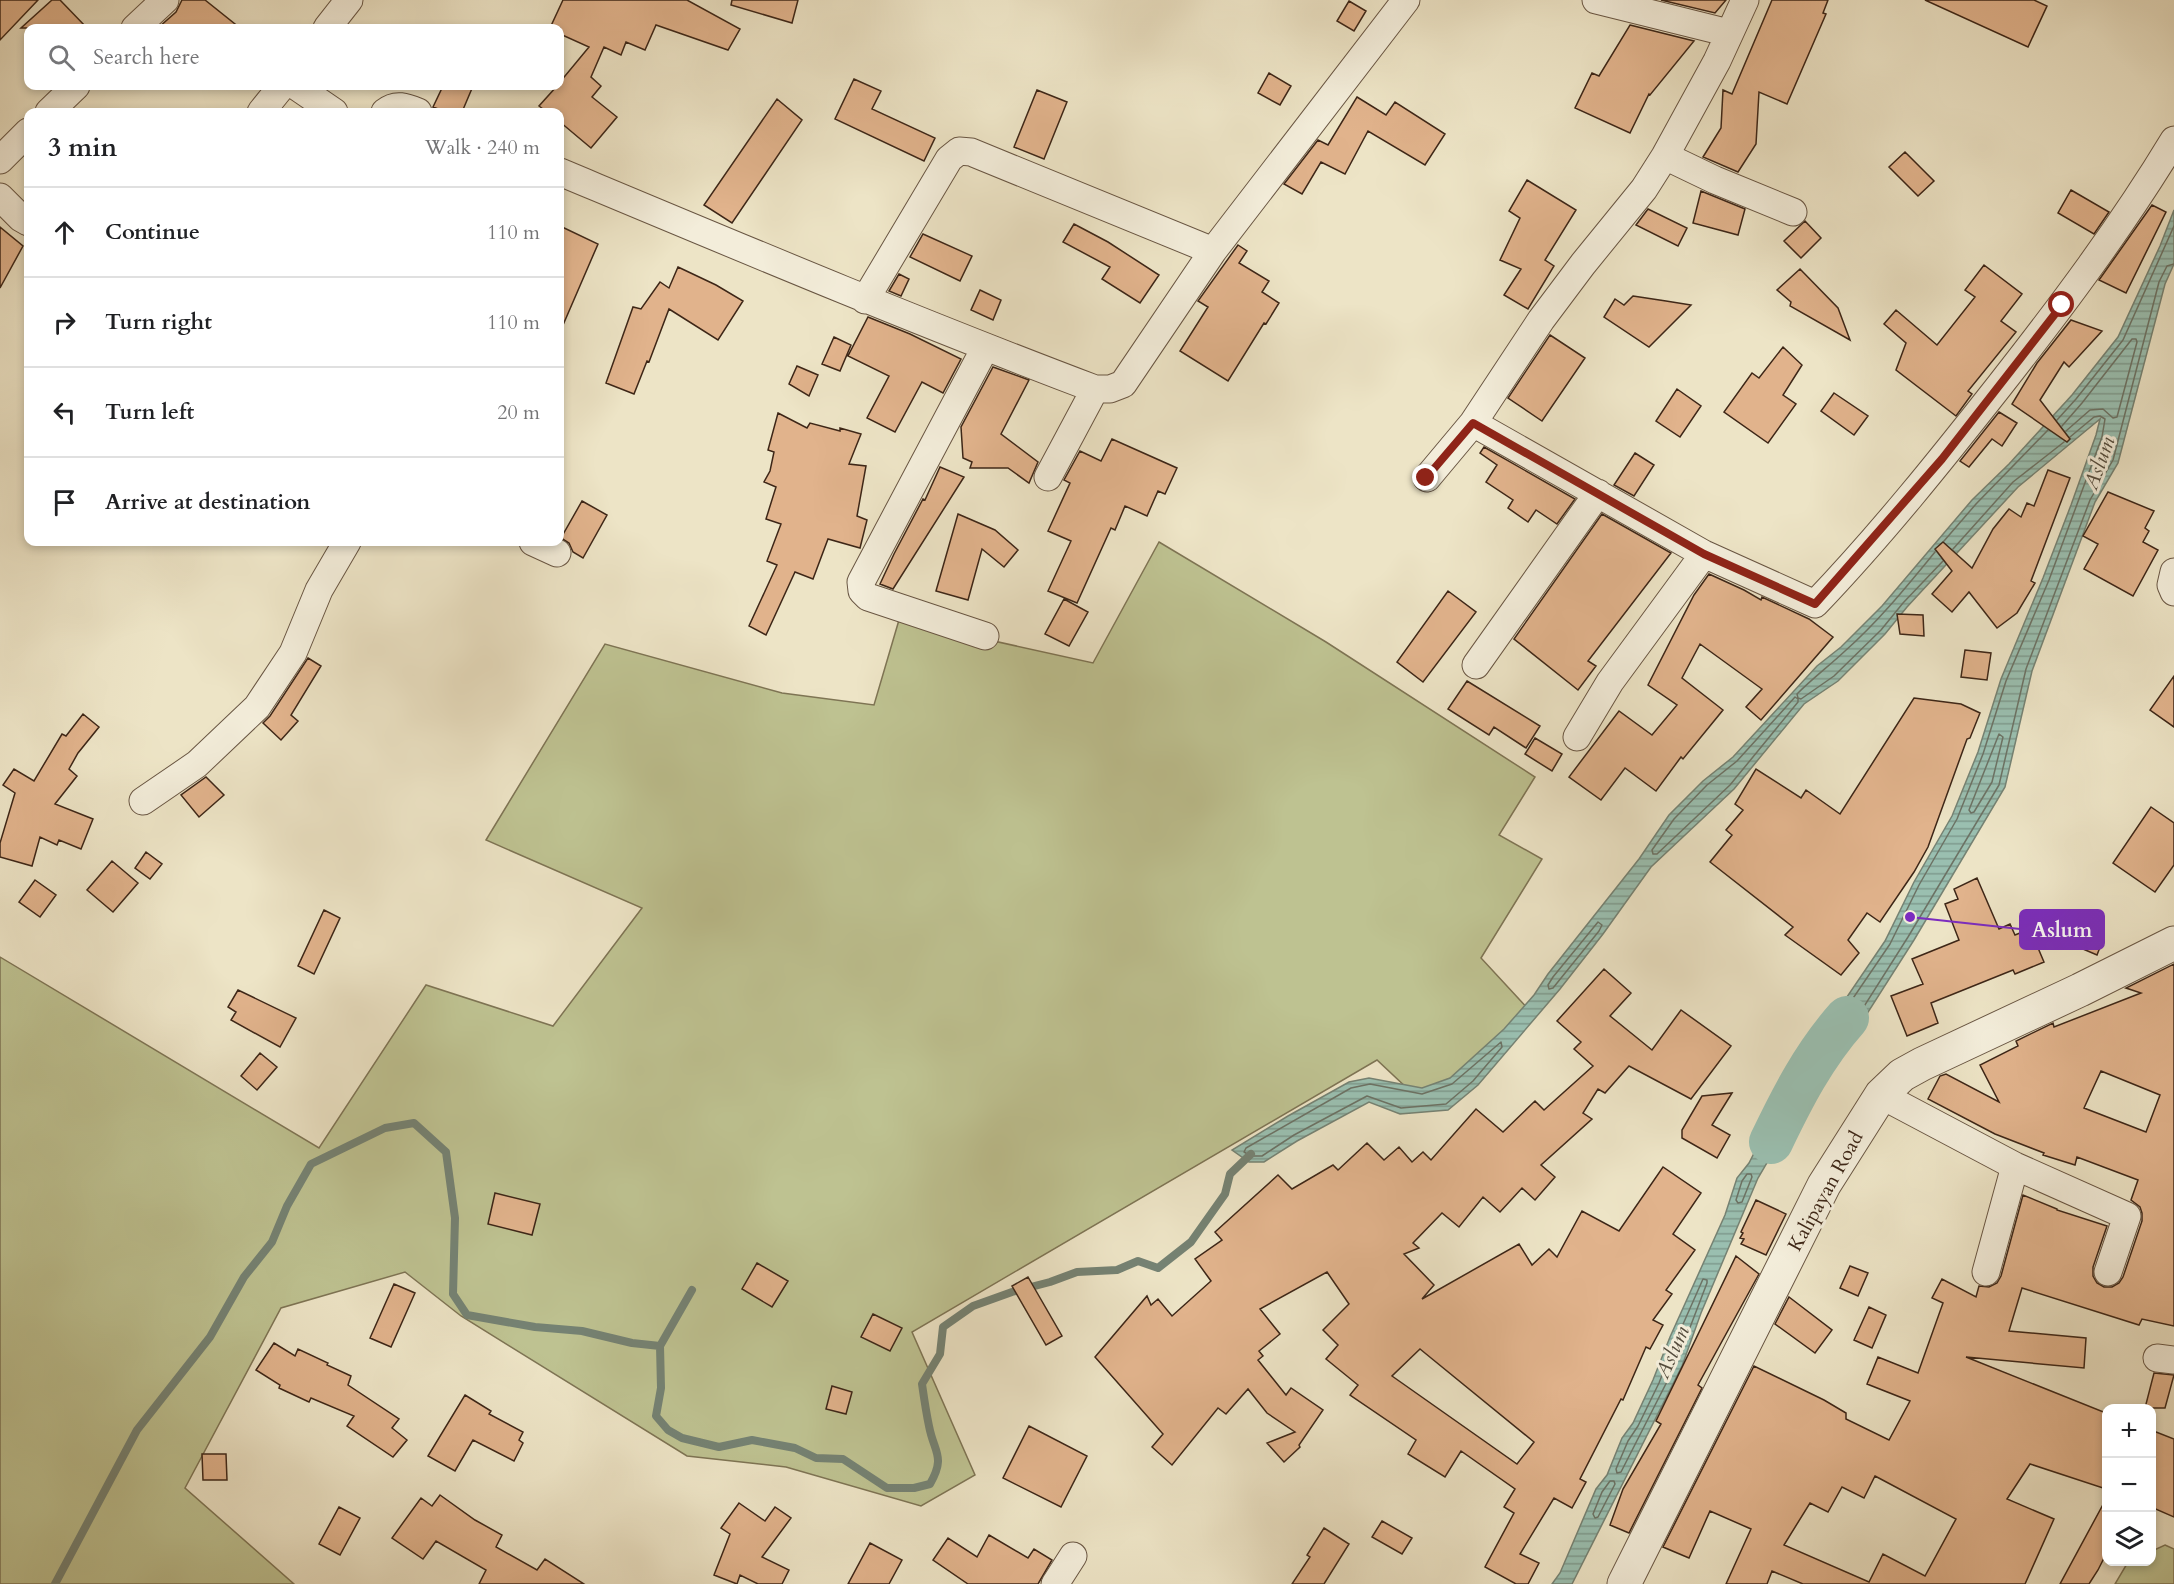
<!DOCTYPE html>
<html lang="en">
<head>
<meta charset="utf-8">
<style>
  body { margin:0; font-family:Cardo,serif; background:#f2f2f2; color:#202124 }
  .controls { position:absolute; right:18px; bottom:18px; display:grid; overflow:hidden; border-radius:12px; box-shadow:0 3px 9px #0003 }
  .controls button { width:54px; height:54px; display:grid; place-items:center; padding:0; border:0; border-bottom:2px solid #e0e0e0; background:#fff; color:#202124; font:30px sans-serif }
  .stop { position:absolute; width:18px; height:18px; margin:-14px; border:4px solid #8f2418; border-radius:50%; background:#fff }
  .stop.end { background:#8f2418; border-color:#fff; box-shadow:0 2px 6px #0008 }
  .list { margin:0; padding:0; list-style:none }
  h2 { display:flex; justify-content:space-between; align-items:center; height:78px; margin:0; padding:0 24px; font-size:26px }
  h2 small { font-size:20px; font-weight:400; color:#757577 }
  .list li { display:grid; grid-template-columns:39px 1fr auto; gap:18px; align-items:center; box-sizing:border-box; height:90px; padding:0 24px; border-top:2px solid #e0e0e0 }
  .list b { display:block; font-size:22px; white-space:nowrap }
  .list em { font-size:20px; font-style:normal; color:#757577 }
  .icon { flex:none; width:33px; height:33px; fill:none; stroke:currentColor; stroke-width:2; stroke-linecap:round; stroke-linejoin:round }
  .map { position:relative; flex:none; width:2174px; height:1584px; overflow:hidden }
  .search { position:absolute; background:#fff; box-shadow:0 3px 9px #0003; left:24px; top:24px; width:540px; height:66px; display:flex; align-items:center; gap:15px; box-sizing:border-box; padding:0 21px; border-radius:12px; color:#757577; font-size:22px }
  .panel { position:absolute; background:#fff; box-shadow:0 3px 9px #0003; left:24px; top:108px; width:540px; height:438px; border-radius:12px }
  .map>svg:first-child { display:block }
  .grass { fill:#bec291; stroke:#7e7454; stroke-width:1.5 }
  .water { fill:url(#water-rules); stroke:#758273; stroke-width:1.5 }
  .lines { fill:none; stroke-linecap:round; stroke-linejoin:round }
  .shore { stroke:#6c7264; stroke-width:1.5 }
  .stream { stroke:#758273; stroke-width:8 }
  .river { stroke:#9abfb0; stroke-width:44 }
  .building { fill:#e1b38c; stroke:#3d2617; stroke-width:1.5; fill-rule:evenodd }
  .minor-casing { stroke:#695643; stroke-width:29 }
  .tertiary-casing { stroke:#695643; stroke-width:35 }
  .minor { stroke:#f3edda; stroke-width:27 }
  .tertiary { stroke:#f3edda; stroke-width:33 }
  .route { stroke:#8f2418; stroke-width:8 }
  .labels { text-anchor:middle; stroke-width:6; stroke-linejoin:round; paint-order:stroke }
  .street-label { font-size:20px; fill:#3d2617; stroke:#f3edda }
  .water-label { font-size:21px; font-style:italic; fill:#544c3d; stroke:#f3edda }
  .leader { fill:none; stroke:#7b2cbf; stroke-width:2 }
  .callout-dot { fill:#7b2cbf; stroke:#f3edda; stroke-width:2 }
  .callout { fill:#7b2cbf; stroke:#7b2cbf; stroke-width:2 }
  .callout-label { font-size:21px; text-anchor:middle; font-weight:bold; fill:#fff }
</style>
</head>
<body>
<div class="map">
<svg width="2174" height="1584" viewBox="0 0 2174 1584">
  <defs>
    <pattern id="water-rules" width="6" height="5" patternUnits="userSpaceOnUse" patternTransform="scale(1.5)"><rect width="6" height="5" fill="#9abfb0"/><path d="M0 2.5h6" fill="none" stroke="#7f9b8e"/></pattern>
  </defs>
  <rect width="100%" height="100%" fill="#ede4c6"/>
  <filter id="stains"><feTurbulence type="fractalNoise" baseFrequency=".00333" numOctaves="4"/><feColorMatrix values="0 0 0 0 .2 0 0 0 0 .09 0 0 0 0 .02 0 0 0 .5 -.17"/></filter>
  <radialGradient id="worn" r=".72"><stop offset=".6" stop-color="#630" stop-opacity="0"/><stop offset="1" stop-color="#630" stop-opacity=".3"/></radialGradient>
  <path class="grass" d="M1159,542L1326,642L1535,777L1499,835L1542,859L1481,958L1530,1011L1426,1106L1377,1060L912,1332L975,1475L921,1506L786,1467L687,1456L461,1316L405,1272L281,1308L185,1488L294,1584H0V957L319,1148L426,985L553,1026L642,908L486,840L605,644L782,693L874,705L899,620L1093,663Z
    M2165,1545L2174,1549V1584H2115L2128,1562H2152V1551Z"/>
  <path class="water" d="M2174,210V264L2165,284L2118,463L2095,502L2032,671L2005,787L1914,940L1849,1042L1824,1068L1800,1066L1885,941L1914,882L1952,816L1978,752L2001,679L2043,578L2071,505L2096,435L2100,419L2018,487L1907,607L1885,634L1838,681L1804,704L1734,789L1651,867L1603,934L1560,989L1478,1085L1448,1110L1400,1114L1369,1102L1297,1141L1264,1162H1249L1232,1150L1288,1116L1349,1082L1369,1078L1422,1088L1450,1078L1504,1029L1534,995L1548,974L1639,859L1669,815L1703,781L1733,757L1817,666L1841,647L1882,606L1972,500L2009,464L2072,395L2118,337L2160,246Z
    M1786,1090L1809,1091L1758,1178L1701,1313L1682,1366L1572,1584H1552L1560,1573L1596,1489L1607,1475L1622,1438L1633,1423L1653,1380L1670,1337L1725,1215L1737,1178L1749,1163Z"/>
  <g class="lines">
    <path class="shore" d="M2057,420L2076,399L2123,340L2174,226
      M2062,426L2082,403L2132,339H2136L2137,342L2117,417L2113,418L2103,409L2090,410L2066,431
      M2070,437L2094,417L2100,416L2105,419L2102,437L2076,507L2049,580L2006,681L1983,754L1957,819L1919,885L1890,944L1813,1057L1815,1061H1822L1844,1038L1908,937L1999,785L2026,669L2090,500L2113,460L2159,282L2167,266L2174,264
      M1944,541L1976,504L2048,430
      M1953,549L2013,482L2064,442
      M1935,552C1907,586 1879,621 1845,651C1829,666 1813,678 1797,694L1798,698L1801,699L1834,676L1881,630L1903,603L1943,561
      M1795,697L1798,699V702L1730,785L1657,854H1653L1652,850L1674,819L1707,785L1737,761Z
      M1999,734L2003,737L1992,782L1974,812L1971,813L1969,810Z
      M1598,922L1602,925L1599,931L1553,988L1549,989L1548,985L1553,977Z
      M1501,1042L1502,1047L1473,1081L1446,1104L1401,1108L1367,1096L1294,1135L1262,1156H1251L1244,1152L1246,1148L1351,1088L1370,1084L1422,1094L1452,1084Z
      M1791,1096L1796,1097L1797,1101L1766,1154L1763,1155L1761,1151L1778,1116Z
      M1747,1174H1751L1752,1177L1742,1202L1738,1203L1736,1200L1742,1181Z
      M1703,1279L1707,1280V1283L1676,1364L1621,1472L1617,1473L1616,1469L1628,1441L1638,1426L1659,1383L1676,1340Z
      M1610,1481H1614L1615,1484L1598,1517L1595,1518L1593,1514L1602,1492Z"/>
    <path class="stream" d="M660,1346L692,1290
      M55,1584L137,1430L210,1337L244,1277L272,1242L287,1206L311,1164L385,1128L414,1123L446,1152L455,1218L453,1294L467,1315L535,1327L582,1331L632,1343L660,1346L661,1388L656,1416L668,1430L682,1438L719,1447L752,1440L795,1448L816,1458L843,1459L887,1488H914L930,1484C946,1456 934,1453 929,1426C926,1412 924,1398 922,1384L940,1354L943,1327L973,1306L1012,1292L1050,1282L1077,1272L1117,1270L1138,1261L1158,1268L1191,1242L1225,1194L1230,1174L1251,1154"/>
    <path class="river" d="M1771,1142C1792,1098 1814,1055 1847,1018"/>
  </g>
  <path class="building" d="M0,0H38L0,40Z
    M52,0H60L87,28H21Z
    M182,0H205L240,28H158L176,12Z
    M563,0H687L740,29L728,50L656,25L645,50L626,42L621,55L604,47L591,77L601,86L592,97L617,117L591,148L560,122V112H547L539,106L557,86H560V82L589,47L560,34V28H550Z
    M732,0H798L792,23L731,5Z
    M1661,0H1726L1715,13Z
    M1772,0H1828L1823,13L1826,14L1787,104L1759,92L1756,144L1738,172L1703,157L1721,128L1723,90L1732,94Z
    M1925,0H2034L2047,6L2028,47Z
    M1349,1L1366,11L1354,31L1337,21Z
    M1630,25L1694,41L1650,95L1649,94L1630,133L1575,108L1592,73L1599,76Z
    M1269,73L1291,86L1280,105L1258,93Z
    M854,79L881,91L872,109L935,138L924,161L835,119Z
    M443,86H473L462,112H446L433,107Z
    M1037,90L1067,102L1044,159L1014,147Z
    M1357,97L1386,115L1395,102L1445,134L1425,165L1368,131L1345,174L1321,162L1302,194L1284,184L1318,140L1328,145Z
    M777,99L802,120L732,223L704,205Z
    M1905,152L1934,181L1918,196L1889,167Z
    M1527,180L1576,210L1545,260L1554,266L1528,309L1504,295L1521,269L1500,260L1520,218L1509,211Z
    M2071,190L2109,212L2094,234L2058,213Z
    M1701,191L1745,209L1738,235L1693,223Z
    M2152,205L2166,212L2126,293L2099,280Z
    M1648,209L1687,228L1678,246L1636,225Z
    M1805,221L1821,238L1801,258L1784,241Z
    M1074,224L1108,242L1159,275L1140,303L1102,279L1110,267L1063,242Z
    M560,226L598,244L560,332Z
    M0,227L23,246L0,288Z
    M923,234L972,256L960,281L910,257Z
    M1238,245L1247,251L1239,263L1269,281L1262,292L1279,303L1266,324L1264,323L1228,381L1180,351L1208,307L1198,301Z
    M1984,265L2022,294L2001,321L2016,332L1968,391L1972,394L1956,416L1896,370L1906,343L1884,324L1896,310L1937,345L1975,297L1965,290Z
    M678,267L716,285L743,301L718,340L669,309L649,362L647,361L634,394L606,383L633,307L641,309L660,282L669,288Z
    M1800,269L1838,308L1850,340L1790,306L1791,302L1777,290Z
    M899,274L909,279L901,296L889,291Z
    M980,290L1001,300L993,320L971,310Z
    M1633,296L1666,301L1691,305L1649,347L1604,317L1615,299L1624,305Z
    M868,317L910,334L961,359L943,393L922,382L895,432L867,418L889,376L848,356Z
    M2071,320L2102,331L2069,367L2064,362L2040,400L2070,439L2067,442L2012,404L2037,363Z
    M1550,335L1585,358L1542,421L1508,398Z
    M834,337L851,345L840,371L822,364Z
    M1783,347L1802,365L1783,395L1796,404L1768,443L1724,412L1752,373L1759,378Z
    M797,366L818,375L809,396L789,384Z
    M993,367L1029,380L1001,434L1038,462L1029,483L1008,468H970L972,462L963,458L961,427Z
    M1677,389L1701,406L1680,437L1656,421Z
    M1834,393L1868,416L1854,435L1821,411Z
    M1999,412L2017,423L2002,446L1992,439L1969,467L1960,461Z
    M778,413L807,428L810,423L840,431V428L861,434L849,464L866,466L857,516L867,520L860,548L828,539L813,579L795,572L766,635L749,626L777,565L767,561L781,524L766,519L776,487L764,482L770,471L774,452L768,450Z
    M1112,439L1177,468L1165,494L1158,491L1147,516L1125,506L1115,530L1111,528L1077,603L1048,591L1071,541L1048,531L1070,483L1064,480L1080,451L1101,461Z
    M1484,447L1575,499L1557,524L1536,510L1528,522L1508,508L1513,500L1486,482L1497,465L1480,453Z
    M1635,453L1654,465L1634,496L1614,485Z
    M940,467L964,477L893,589L880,584L894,554L923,499L925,500Z
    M2048,470L2070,478L2031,581L2035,583L2017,613L1997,628L1969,592L1952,612L1932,594L1952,571L1935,549L1943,542L1972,568L1993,529L2009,509L2021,517L2027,503L2034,506Z
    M2108,492L2154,511L2145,528L2149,531L2143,542L2158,550L2133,596L2084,569L2098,544L2083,536Z
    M582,501L607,515L583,558L573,552L569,543L561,538Z
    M958,514L995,530L1018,550L1004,567L982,549L968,600L936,591Z
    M1602,514L1671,553L1588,661L1596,666L1578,690L1514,639Z
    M1709,574L1744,590L1761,600L1762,597L1809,619L1833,637L1761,720L1746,707L1762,689L1700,644L1682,678L1723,710L1683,759L1681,757L1656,791L1625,768L1601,800L1569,777L1619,711L1652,735L1677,705L1648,685L1694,595Z
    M1448,591L1476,612L1423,682L1397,662Z
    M1064,599L1088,612L1069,646L1045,634Z
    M1897,614L1923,615L1924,636L1900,634Z
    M1965,650L1991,653L1987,680L1961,677Z
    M308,658L321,666L291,715L298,721L281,740L263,723L270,716Z
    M2174,676V727L2150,710Z
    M1467,681L1540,726L1526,748L1494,727L1489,735L1448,709Z
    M1914,698L1961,704L1980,713L1970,738L1967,739L1928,847L1914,872L1880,922L1867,913L1848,940L1859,953L1841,975L1785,935L1793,927L1710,862L1732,835L1726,830L1743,810L1735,804L1756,769L1801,798L1806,790L1840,814Z
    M83,714L99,727L78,753L69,769L77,776L55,804L93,819L81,849L59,840L57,845L40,837L32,866L0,857V843L15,793L3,785L14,769L34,781L62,734L66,736Z
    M1535,738L1562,754L1552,771L1525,754Z
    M206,777L224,795L199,817L181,795Z
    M2151,807L2174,823V865L2155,892L2113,863Z
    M146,852L162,864L150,879L135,868Z
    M112,861L138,883L113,912L87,890Z
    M1977,878L1999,929L2010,924L2015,935L2030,929L2044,962L2015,974L2013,970L1931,1003L1938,1023L1907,1036L1891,996L1923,984L1912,959L1959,940L1945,904L1958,899L1954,889Z
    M35,880L56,895L40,917L19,902Z
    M324,910L340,918L314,974L298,966Z
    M2083,929L2104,937L2097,955L2076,946Z
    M2174,964V1326L2142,1319L2139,1325L2022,1288L2009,1331L2086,1338L2084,1368L1966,1357L2106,1413V1489L2030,1464L2007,1499L2054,1519L2025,1584H1803L1772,1571L1767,1584H1726L1751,1529L1710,1511L1689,1558L1663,1547L1754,1366L1824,1400L1846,1413V1419L1889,1440L1910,1401L1867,1384L1878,1357L1918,1373L1943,1303L1932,1298L1942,1279L1976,1297L1979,1286L1989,1287L1997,1283L2001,1276L2023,1195L2057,1209V1210L2107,1226L2093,1267V1276L2097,1283L2104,1287H2112L2119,1283L2123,1277L2142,1221V1213L2140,1207L2131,1200L2138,1180L2077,1157L2075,1165L2043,1155L2044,1153L1995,1134L1928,1099L1940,1076L1946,1074L1999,1102L1980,1065L2018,1046L2016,1041L2053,1023L2054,1027L2141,993L2126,988ZM2101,1071L2160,1095L2146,1132L2084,1108ZM1875,1476L1956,1519L1925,1576L1883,1554L1869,1582L1784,1545L1810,1503L1828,1512L1842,1487L1864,1498Z
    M1604,969L1631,993L1610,1016L1652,1050L1681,1010L1731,1046L1691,1099L1629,1066L1605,1093L1598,1089L1583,1113L1592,1119L1541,1165L1555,1177L1535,1200L1522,1188L1500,1212L1483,1197L1459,1227L1442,1213L1413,1243L1419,1248L1404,1254L1434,1285L1422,1299L1519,1244L1532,1265L1549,1249L1557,1257L1582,1211L1619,1231L1663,1167L1701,1193L1673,1234L1695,1250L1666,1290L1672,1294L1653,1320L1663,1325L1650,1349L1646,1347L1623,1400L1621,1399L1580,1479L1586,1482L1572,1508L1554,1498L1520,1554L1539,1563L1528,1584H1516L1485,1567L1514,1513L1504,1507L1515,1489L1461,1451L1445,1477L1408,1454L1416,1440L1350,1395L1358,1385L1326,1359L1338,1345L1323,1330L1349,1304L1327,1272L1260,1309L1280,1334L1259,1351L1263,1356L1258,1360L1286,1395L1291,1388L1323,1410L1299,1445L1300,1447L1284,1462L1267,1443L1295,1432L1267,1413L1248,1389L1226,1414L1218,1408L1172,1465L1152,1447L1163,1434L1095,1357L1147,1296L1151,1305L1158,1299L1172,1316L1211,1281L1195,1259L1222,1240L1215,1232L1278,1175L1292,1189L1333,1165L1338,1170L1367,1143L1384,1160L1399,1147L1412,1162L1423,1152L1431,1160L1476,1109L1503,1132L1535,1101L1544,1110L1593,1066L1574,1049L1581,1042L1557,1021ZM1420,1349L1534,1442L1517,1464L1392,1376Z
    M238,990L296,1018L280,1047L231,1020L236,1012L228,1007Z
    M260,1053L277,1067L257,1090L241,1076Z
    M1732,1093L1712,1125L1730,1135L1717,1158L1682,1138V1130L1702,1096Z
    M495,1193L540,1204L532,1235L488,1224Z
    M1756,1200L1786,1214L1766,1255L1741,1244L1744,1239L1740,1238L1743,1233L1741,1232Z
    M1736,1256L1759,1274L1698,1385L1702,1388L1629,1533L1610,1525L1623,1489L1661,1424L1656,1421Z
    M757,1263L788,1281L772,1307L742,1289Z
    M1850,1266L1868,1273L1858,1296L1840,1288Z
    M1028,1277L1062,1336L1046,1345L1012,1286Z
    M394,1284L415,1293L391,1347L370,1338Z
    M1789,1297L1832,1330L1815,1353L1775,1324Z
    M1869,1307L1886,1315L1872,1348L1854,1340Z
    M873,1314L902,1328L890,1351L861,1337Z
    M274,1343L295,1356L298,1349L328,1363L327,1365L351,1376L348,1385L399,1419L392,1428L407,1440L393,1457L347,1426L354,1416L311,1398L309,1402L279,1388L280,1385L256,1370Z
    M2154,1373L2174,1375L2165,1408H2145Z
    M832,1386L852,1392L846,1414L826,1409Z
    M465,1395L491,1411L489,1414L523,1432L519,1440L523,1443L514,1461L473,1440L455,1471L428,1456Z
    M1029,1426L1087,1456L1061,1507L1003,1478Z
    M2151,1430L2174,1439V1517L2151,1507Z
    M202,1454H226L227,1480H203Z
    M440,1495L475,1520L502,1535L496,1547L537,1570L545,1559L584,1584H479L486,1570L436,1541L423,1559L392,1538L421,1498L432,1506Z
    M2106,1499V1554L2098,1570L2089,1584H2060Z
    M739,1503L765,1521L775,1507L791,1518L762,1557L789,1570L782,1584H758L740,1575L737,1584L714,1575L730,1534L721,1528Z
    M339,1507L360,1518L340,1555L319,1544Z
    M1382,1521L1412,1538L1402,1554L1372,1537Z
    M1324,1528L1349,1544L1324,1584H1292L1310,1557L1307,1555Z
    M989,1535L1028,1558L1034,1549L1052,1560L1038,1584H968L933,1560L948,1538L977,1557Z
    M870,1543L902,1560L889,1584H848Z"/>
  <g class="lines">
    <g class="minor-casing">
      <path id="minor" d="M1596,0L1729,33
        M135,28L165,0
        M327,28L349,0
        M296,86L334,112
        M49,112L76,86
        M261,112L282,86
        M385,112C396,103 406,107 418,112
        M1665,156L1715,180L1793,212
        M0,160L28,132
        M560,172C737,246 915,321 1095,389H1110L1123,384L1213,251L1406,0
        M0,197L21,218L28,222
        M865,300L949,159L959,151L971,152L1213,251
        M1473,423L1704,554L1815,604C1881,535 1941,460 2000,385C2062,306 2122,226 2174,140
        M1048,477L1095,389
        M1427,478L1473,423L1541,320L1583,264L1644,189L1665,156L1717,61L1745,0
        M533,542L557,553
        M2174,572L2171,585L2174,592
        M985,636L868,597L862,591L861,582L985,348
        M1476,665L1598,493
        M1577,737L1610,682L1704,554
        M143,801L197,764L257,707L293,653L319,590L347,542
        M1881,1095L2015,1166L2127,1216L2108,1272
        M1986,1272L2015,1166
        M2157,1358L2174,1360
        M1055,1584L1073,1556"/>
    </g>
    <g class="tertiary-casing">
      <path id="tertiary" d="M1624,1584L1824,1185L1881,1095L1902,1075L1922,1064L2080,990L2174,943"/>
    </g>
    <use href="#minor" class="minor"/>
    <use href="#tertiary" class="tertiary"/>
  </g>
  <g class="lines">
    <path class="route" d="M1426,478L1473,423L1704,554L1815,604L1942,459L2062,305"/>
  </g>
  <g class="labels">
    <g class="street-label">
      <text transform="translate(1825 1191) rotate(-61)" y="7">Kalipayan Road</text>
    </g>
    <g class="water-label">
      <text transform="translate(2099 463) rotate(-70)" y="7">Aslum</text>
      <text transform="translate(1672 1352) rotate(-66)" y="7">Aslum</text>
    </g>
  </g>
  <path class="leader" d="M1910 917L2020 929"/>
  <circle class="callout-dot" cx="1910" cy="917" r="6"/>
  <rect class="callout" x="2020" y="910" width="84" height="39" rx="6"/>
  <g class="callout-label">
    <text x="2062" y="937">Aslum</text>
  </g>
  <rect width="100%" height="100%" filter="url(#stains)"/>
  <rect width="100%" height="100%" fill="url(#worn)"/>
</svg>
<div class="controls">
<button>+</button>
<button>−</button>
<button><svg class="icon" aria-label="layers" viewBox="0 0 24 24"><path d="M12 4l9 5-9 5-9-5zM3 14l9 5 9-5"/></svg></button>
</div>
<div class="stop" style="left:2062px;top:305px"></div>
<div class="stop end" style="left:1426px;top:478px"></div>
<div class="search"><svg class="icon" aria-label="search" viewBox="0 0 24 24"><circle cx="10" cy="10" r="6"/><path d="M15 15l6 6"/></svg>Search here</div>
<section class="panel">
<h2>3 min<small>Walk · 240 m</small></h2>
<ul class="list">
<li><svg class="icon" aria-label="ahead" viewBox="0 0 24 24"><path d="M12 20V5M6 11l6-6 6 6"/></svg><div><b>Continue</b></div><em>110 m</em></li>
<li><svg class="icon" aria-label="right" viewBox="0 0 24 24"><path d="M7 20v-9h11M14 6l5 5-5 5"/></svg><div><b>Turn right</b></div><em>110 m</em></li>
<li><svg class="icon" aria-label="left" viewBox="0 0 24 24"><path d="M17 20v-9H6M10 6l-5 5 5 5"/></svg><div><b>Turn left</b></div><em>20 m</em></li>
<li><svg class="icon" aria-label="arrive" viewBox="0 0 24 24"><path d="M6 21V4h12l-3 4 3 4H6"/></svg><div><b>Arrive at destination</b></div></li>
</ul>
</section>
</div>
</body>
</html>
